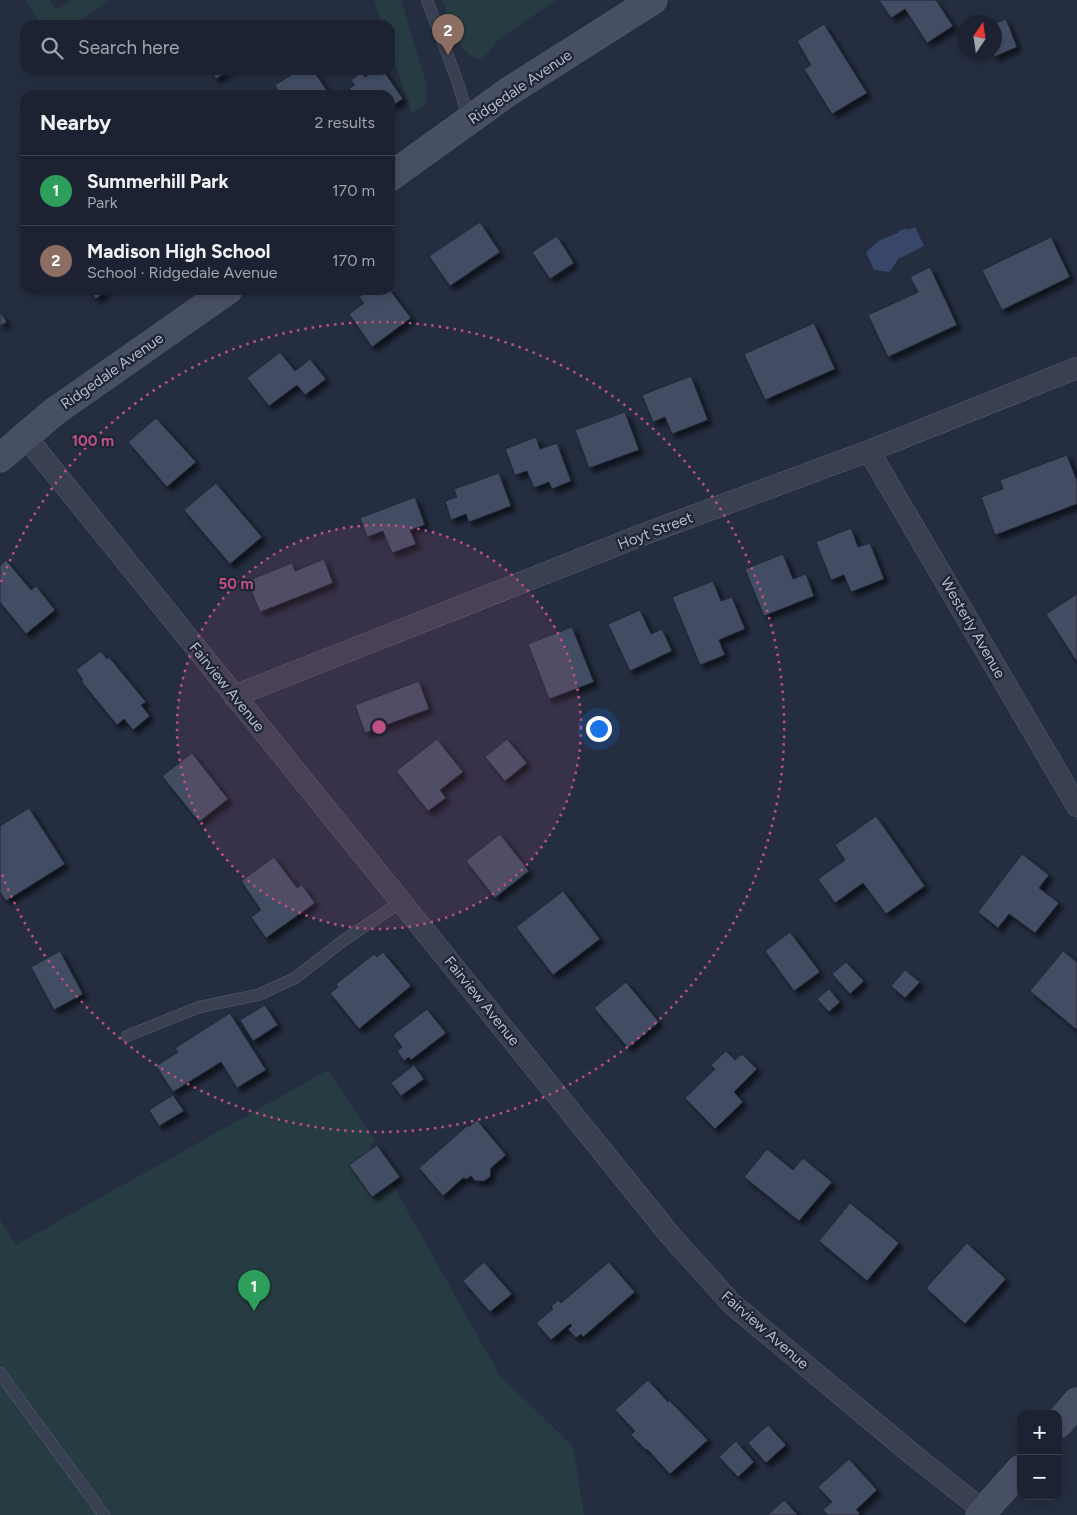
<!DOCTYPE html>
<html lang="en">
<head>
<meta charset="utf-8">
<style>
  body { margin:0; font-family:Figtree,sans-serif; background:#292f3d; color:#f1f3f6 }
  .controls { position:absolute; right:15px; bottom:15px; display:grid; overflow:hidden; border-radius:10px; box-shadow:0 2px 8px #0003 }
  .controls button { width:45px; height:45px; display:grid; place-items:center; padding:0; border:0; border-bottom:1px solid #3a3f4d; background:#1c2231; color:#f1f3f6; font:25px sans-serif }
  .compass { position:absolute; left:957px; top:15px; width:45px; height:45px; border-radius:50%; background:#1c2231; box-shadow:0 2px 8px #0003; rotate:13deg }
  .you { position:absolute; left:598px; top:728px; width:18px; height:18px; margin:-12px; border:4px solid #fff; border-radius:50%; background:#1a73e8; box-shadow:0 0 0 8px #1a73e833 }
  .badge { display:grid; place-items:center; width:32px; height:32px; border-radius:50%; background:#1a73e8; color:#fff; font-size:16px; font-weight:700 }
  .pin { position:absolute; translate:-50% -41px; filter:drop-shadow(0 1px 2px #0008) }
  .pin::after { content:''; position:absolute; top:26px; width:18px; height:15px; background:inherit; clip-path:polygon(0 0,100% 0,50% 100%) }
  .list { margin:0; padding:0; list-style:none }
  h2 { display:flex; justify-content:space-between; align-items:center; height:65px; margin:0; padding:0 20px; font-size:21px }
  h2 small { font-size:16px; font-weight:400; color:#a0a4ab }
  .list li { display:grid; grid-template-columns:32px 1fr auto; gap:15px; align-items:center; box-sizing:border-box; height:70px; padding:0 20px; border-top:1px solid #3a3f4d }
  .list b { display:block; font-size:19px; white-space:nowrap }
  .list p { margin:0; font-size:16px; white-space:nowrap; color:#a0a4ab }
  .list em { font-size:16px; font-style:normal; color:#a0a4ab }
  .icon { flex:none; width:28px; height:28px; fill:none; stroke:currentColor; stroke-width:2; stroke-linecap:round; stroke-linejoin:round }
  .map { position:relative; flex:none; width:1077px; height:1515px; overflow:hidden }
  .search { position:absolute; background:#1c2231; box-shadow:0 2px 8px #0003; left:20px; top:20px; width:375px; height:55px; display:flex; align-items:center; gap:12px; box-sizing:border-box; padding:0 18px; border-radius:15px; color:#a0a4ab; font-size:19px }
  .panel { position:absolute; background:#1c2231; box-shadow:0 2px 8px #0003; left:20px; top:90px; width:375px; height:205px; border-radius:15px }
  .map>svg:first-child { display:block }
  .green { fill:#273c42 }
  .water { fill:#384769 }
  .building { fill:#434d63; stroke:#202738; filter:url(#shadow) }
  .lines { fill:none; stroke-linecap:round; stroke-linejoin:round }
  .lane-casing { stroke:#575e6e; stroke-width:12 }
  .street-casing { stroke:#575e6e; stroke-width:22 }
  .secondary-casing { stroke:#575e6e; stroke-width:29 }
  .lane { stroke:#394051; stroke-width:11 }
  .street { stroke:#394051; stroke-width:21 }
  .secondary { stroke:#474f64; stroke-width:28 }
  .ring { fill:none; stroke:#be5182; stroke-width:2.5; stroke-dasharray:2.5 5 }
  .labels { text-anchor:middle; stroke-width:4.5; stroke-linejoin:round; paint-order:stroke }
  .street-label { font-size:15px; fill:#b6bccb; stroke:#1e2536 }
  .centre { fill:#be5182; stroke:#1e2536; stroke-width:2.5 }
  .ring-label { font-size:15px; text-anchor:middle; font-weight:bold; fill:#be5182; stroke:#1e2536; stroke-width:4.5; stroke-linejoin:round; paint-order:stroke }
</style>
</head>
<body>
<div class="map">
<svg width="1077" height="1515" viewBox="0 0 1077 1515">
  <defs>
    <filter id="shadow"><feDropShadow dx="4.5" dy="4.5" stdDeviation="2.5" flood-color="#0009"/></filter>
  </defs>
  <rect width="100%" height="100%" fill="#252e41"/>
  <path class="green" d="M26,0H50L56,10L72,0H109L73,25H42Z
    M374,0H401L427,85L426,104L412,113L390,47V25H382Z
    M442,0H556L498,40L481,61C457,53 450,22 442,0Z
    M328,1070L375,1141L370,1144L500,1376L573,1446L584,1515H0V1220L16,1245Z"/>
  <path class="water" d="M915,227L924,246L898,259L890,272L874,270L866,252L880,240L898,233L899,231L906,228L908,230Z"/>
  <path class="building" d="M879,0H936L953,26L927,43L905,9L891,18Z
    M1006,19L1017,47L994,57L992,52H994V24Z
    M824,24L867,93L832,114L804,69L811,65L797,41Z
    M211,70H230L216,79Z
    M299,70H313L330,95H281L275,85Z
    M376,70H383L403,99L390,107V95H354L349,88L355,85L351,80L362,72L365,77Z
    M480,222L500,252L450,286L429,256Z
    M557,236L574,263L550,279L532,252Z
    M1051,237L1070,277L1002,310L982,270Z
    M930,267L957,325L888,357L868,315L918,292L910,277Z
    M89,290H107L96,299Z
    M368,290H390L411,318L372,347L349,314L364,303L359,297Z
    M0,312L7,322L0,326Z
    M814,323L835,369L765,400L744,354Z
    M280,352L295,371L310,359L326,379L305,395L297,385L269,406L247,378Z
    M691,376L708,420L672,434L665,417L653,422L642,395Z
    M625,412L639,450L589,468L575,430Z
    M156,418L196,462L167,487L128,442Z
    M536,437L540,449L557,443L571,481L552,489L549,482L534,488L527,471L515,475L505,449Z
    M1067,455L1077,481V504L995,535L981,497L1003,489L1000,480Z
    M499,473L511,506L469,522L466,514L451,520L445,501L457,497L454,489Z
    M216,483L262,537L230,564L184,510Z
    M415,497L425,525L410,530L416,544L392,553L383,531L367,537L360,518Z
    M851,528L858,547L870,543L884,579L851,592L844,575L831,580L816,542Z
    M783,554L793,579L806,574L814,596L764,616L745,569Z
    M324,559L333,583L260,612L247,581L292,563L295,571Z
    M6,560L31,590L36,586L55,610L26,634L0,602V566Z
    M713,581L721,601L732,597L745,629L719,640L725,655L700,665L672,597Z
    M1077,594V662L1046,614Z
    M640,610L651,634L662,629L672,651L630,671L608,624Z
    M572,627L594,682L549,699L528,644Z
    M101,651L107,659L109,657L146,702L141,705L150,716L133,730L124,719L117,725L81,681L83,680L76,670Z
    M419,681L429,709L365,733L355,705Z
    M437,739L463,772L440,790L446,798L428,811L396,771Z
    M507,739L527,763L505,781L485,757Z
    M192,753L228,799L199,822L162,776Z
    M29,808L65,864L6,901L0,892V826Z
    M876,816L925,886L886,914L863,883L835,903L818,879L845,860L835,845Z
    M500,834L529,871L495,898L466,861Z
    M1022,854L1049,875L1039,888L1059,903L1035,933L1009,914L998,928L978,912Z
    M274,857L297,888L302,885L315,903L266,938L251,917L261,910L241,881Z
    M563,891L600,939L553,975L516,927Z
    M790,932L820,972L794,991L765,951Z
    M60,951L83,994L54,1010L31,967Z
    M1063,951L1077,962V1030L1030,991Z
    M383,952L411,986L359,1029L330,993L338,987L336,984L374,954L377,957Z
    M846,962L864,981L850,994L832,974Z
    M905,970L920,982L905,998L891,986Z
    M626,982L659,1022L628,1048L594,1008Z
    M829,989L840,1002L829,1012L817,999Z
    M265,1005L278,1025L253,1041L240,1020Z
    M427,1009L446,1033L411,1060L409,1057L404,1061L397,1051L402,1047L393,1035Z
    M230,1013L266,1070L237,1088L221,1062L173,1092L156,1066L178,1052L175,1048Z
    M726,1051L735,1060L742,1054L757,1069L734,1092L743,1102L715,1129L685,1098L715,1069L711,1065Z
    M414,1065L424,1079L401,1096L391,1083Z
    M173,1095L184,1111L159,1126L149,1110Z
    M477,1120L506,1155L491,1168L490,1177L484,1181H475L471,1176L467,1179L463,1178L443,1196L419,1168L467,1126H470Z
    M377,1145L400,1177L372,1197L349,1165Z
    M767,1149L793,1170L803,1158L832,1182L799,1221L744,1177Z
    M850,1203L899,1243L867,1281L819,1241Z
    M967,1243L1006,1279L965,1324L926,1288Z
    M484,1262L512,1294L490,1312L463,1281Z
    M609,1262L635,1292L583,1337L581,1334L576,1338L568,1329L572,1326L570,1324L551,1340L536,1323L553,1309L551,1307L558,1300L561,1303Z
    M648,1380L668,1402L669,1400L708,1440L670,1474L647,1449L646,1450L631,1435L635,1431L615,1410Z
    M768,1425L786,1445L766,1463L748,1443Z
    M736,1441L754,1462L738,1477L719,1457Z
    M849,1459L877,1490L856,1510L860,1513L858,1515H828L823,1510L832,1502L818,1487Z
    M784,1500L798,1515H768Z"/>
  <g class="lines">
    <g class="lane-casing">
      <path id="lane" d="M427,0L458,83L469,120
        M127,1036L199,1007L258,995L295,978L344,940L401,902
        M0,1373L104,1515"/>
    </g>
    <g class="street-casing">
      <path id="street" d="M26,437L670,1235L732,1304L912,1454L989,1515
        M869,451L1077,806
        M234,696L647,533L869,451L1077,368"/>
    </g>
    <g class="secondary-casing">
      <path id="secondary" d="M390,177L508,92L653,0
        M0,458L54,412L228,290
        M1058,1424L1077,1402
        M980,1515L1021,1469"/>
    </g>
    <use href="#lane" class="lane"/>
    <use href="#street" class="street"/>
    <use href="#secondary" class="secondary"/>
  </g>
  <circle cx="379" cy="727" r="202" fill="#be5182" fill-opacity=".12"/>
  <g class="ring">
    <circle cx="379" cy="727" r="202"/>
    <path d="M1 582A405 405 0 1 1 1 872"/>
  </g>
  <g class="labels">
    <g class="street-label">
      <text transform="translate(520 87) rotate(-34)" y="5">Ridgedale Avenue</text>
      <text transform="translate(112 371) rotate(-35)" y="5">Ridgedale Avenue</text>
      <text transform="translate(655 531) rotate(-21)" y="5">Hoyt Street</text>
      <text transform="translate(973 628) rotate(60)" y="5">Westerly Avenue</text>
      <text transform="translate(227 687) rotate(51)" y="5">Fairview Avenue</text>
      <text transform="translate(482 1001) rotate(51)" y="5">Fairview Avenue</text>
      <text transform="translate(765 1330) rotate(41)" y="5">Fairview Avenue</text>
    </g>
  </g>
  <circle cx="379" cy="727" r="8" class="centre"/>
  <g class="ring-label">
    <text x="93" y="446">100 m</text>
    <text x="236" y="589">50 m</text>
  </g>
</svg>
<div class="controls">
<button>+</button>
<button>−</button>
</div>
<svg class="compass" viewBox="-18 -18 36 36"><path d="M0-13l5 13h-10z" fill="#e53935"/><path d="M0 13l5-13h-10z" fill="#a0a4ab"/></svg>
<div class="you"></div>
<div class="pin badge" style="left:254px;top:1311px;background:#2e9e5b">1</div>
<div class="pin badge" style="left:448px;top:55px;background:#8d6e63">2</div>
<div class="search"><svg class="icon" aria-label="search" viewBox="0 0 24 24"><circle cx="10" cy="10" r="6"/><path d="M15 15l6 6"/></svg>Search here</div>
<section class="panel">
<h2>Nearby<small>2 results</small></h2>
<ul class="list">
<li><span class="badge" style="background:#2e9e5b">1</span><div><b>Summerhill Park</b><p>Park</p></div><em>170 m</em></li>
<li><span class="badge" style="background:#8d6e63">2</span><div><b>Madison High School</b><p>School · Ridgedale Avenue</p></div><em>170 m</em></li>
</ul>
</section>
</div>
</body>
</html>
